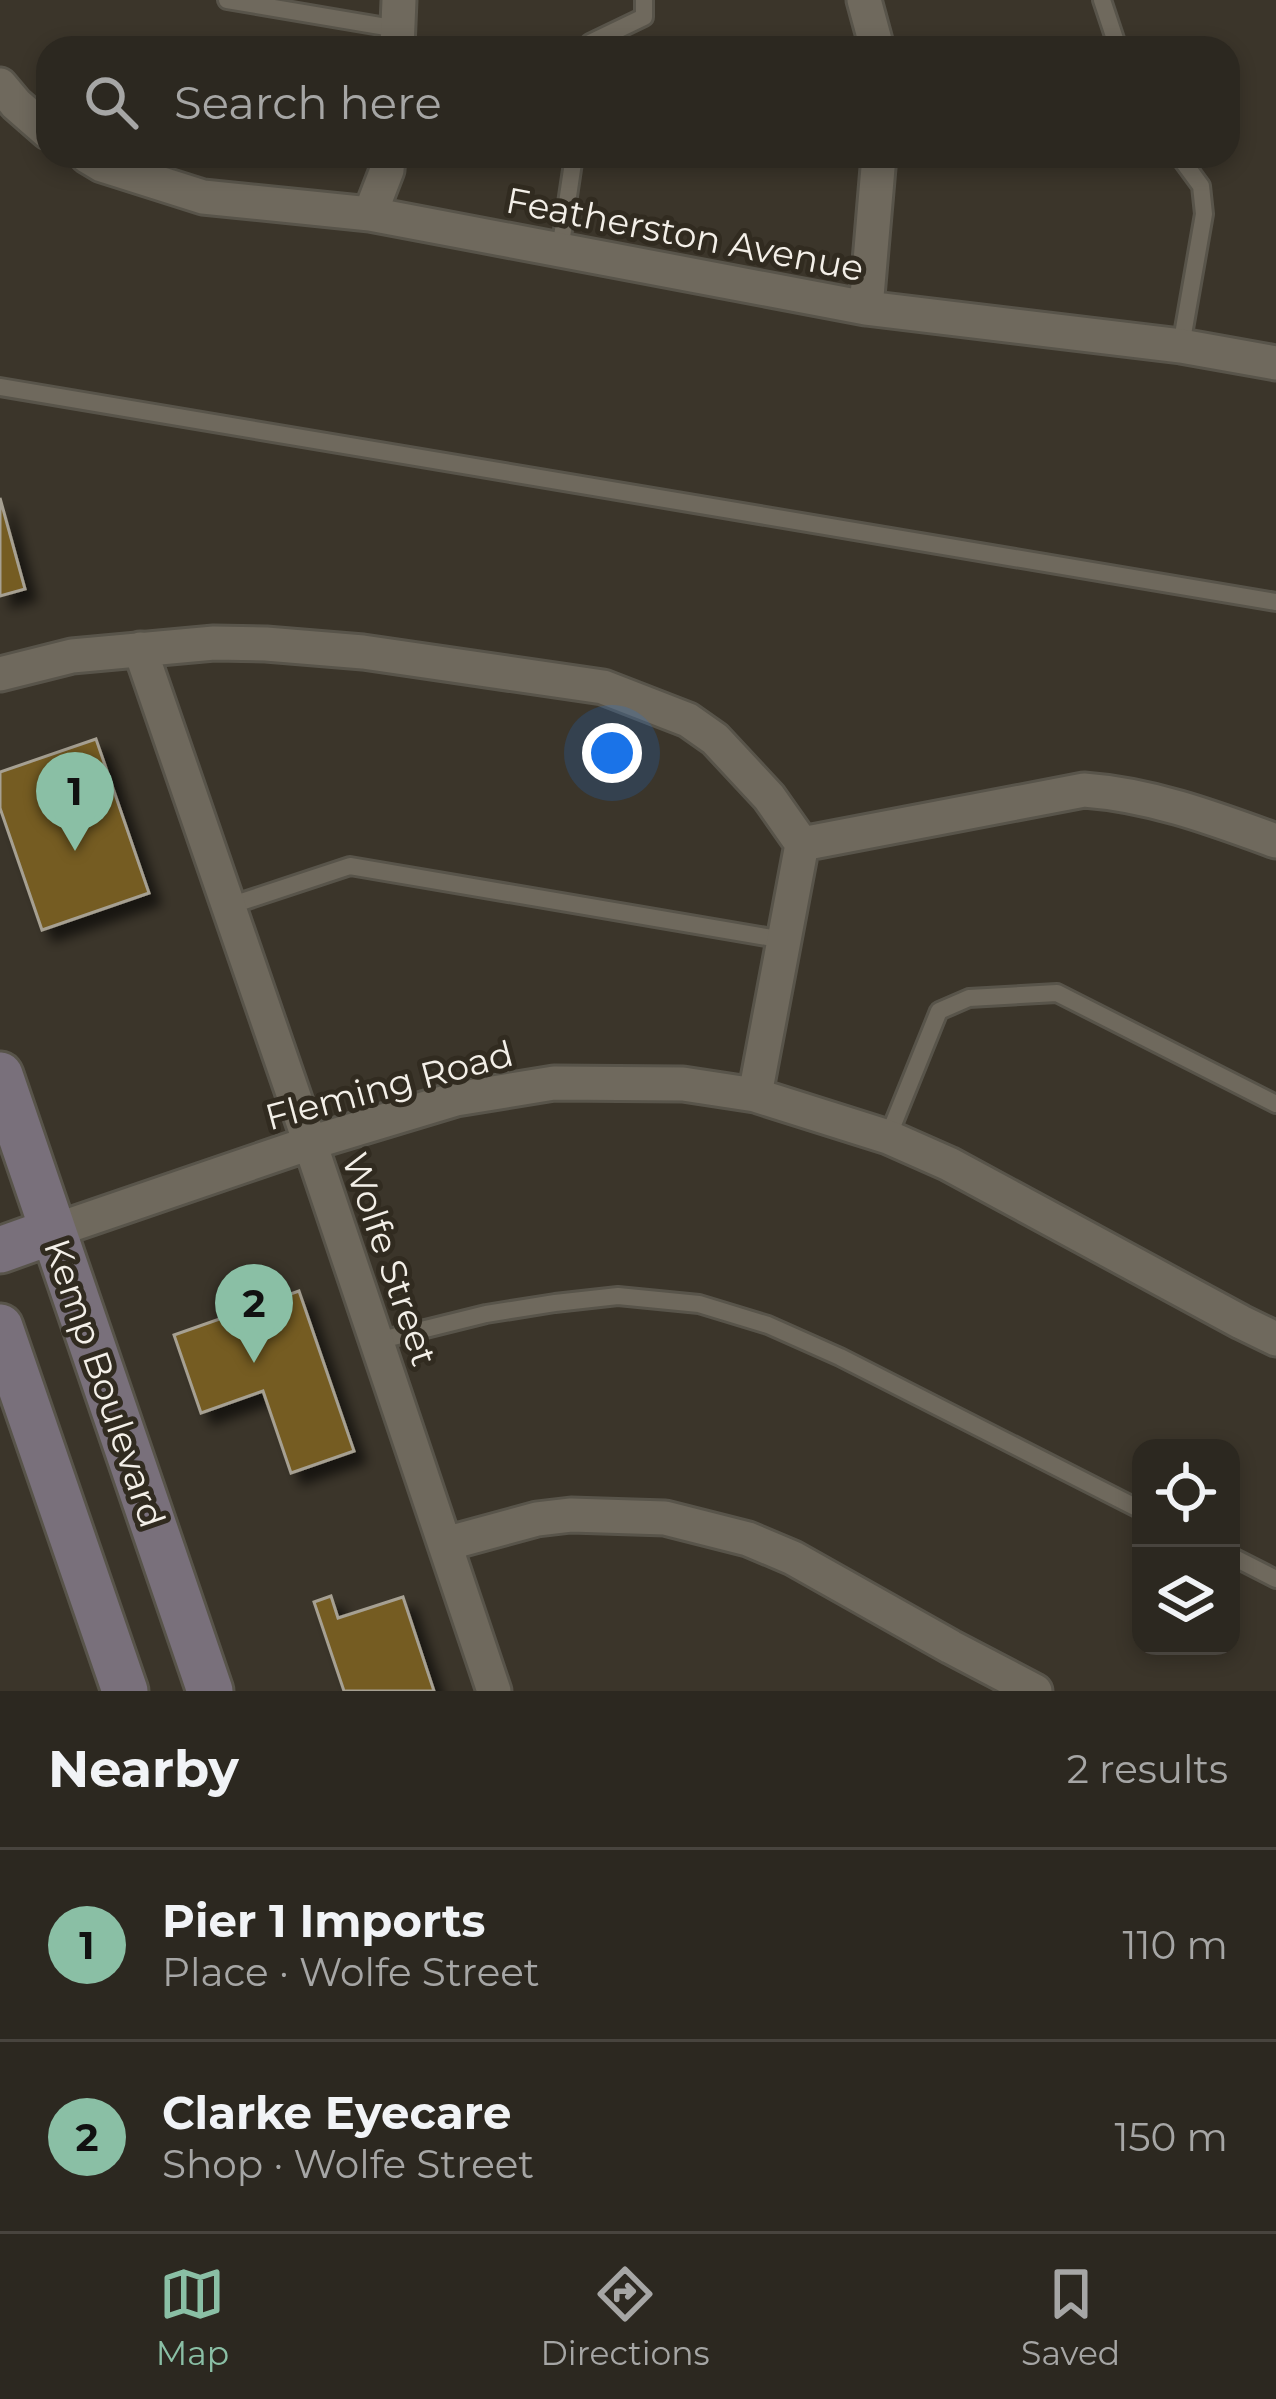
<!DOCTYPE html>
<html lang="en">
<head>
<meta charset="utf-8">
<style>
  body { margin:0; font-family:Montserrat,sans-serif; background:#38342d; color:#f1f3f6 }
  .controls { position:absolute; right:36px; bottom:36px; display:grid; overflow:hidden; border-radius:24px; box-shadow:0 6px 18px #0003 }
  .controls button { width:108px; height:108px; display:grid; place-items:center; padding:0; border:0; border-bottom:3px solid #48443e; background:#2c2820; color:#f1f3f6; font:60px sans-serif }
  .you { position:absolute; left:612px; top:753px; width:42px; height:42px; margin:-30px; border:9px solid #fff; border-radius:50%; background:#1a73e8; box-shadow:0 0 0 18px #1a73e833 }
  .badge { display:grid; place-items:center; width:78px; height:78px; border-radius:50%; background:#8abfa5; color:#111; font-size:39px; font-weight:700 }
  .pin { position:absolute; translate:-50% -99px; filter:drop-shadow(0 3px 6px #0008) }
  .pin::after { content:''; position:absolute; top:63px; width:42px; height:36px; background:inherit; clip-path:polygon(0 0,100% 0,50% 100%) }
  .list { margin:0; padding:0; list-style:none }
  h2 { display:flex; justify-content:space-between; align-items:center; height:156px; margin:0; padding:0 48px; font-size:51px }
  h2 small { font-size:39px; font-weight:400; color:#a6a6a5 }
  .list li { display:grid; grid-template-columns:78px 1fr auto; gap:36px; align-items:center; box-sizing:border-box; height:192px; padding:0 48px; border-top:3px solid #48443e }
  .list b { display:block; font-size:45px; white-space:nowrap }
  .list p { margin:0; font-size:39px; white-space:nowrap; color:#a6a6a5 }
  .list em { font-size:39px; font-style:normal; color:#a6a6a5 }
  .icon { flex:none; width:66px; height:66px; fill:none; stroke:currentColor; stroke-width:2; stroke-linecap:round; stroke-linejoin:round }
  .map { position:relative; flex:none; width:1276px; height:1691px; overflow:hidden }
  .search { position:absolute; background:#2c2820; box-shadow:0 6px 18px #0003; left:36px; right:36px; top:36px; height:132px; display:flex; align-items:center; gap:30px; box-sizing:border-box; padding:0 42px; border-radius:36px; color:#a6a6a5; font-size:45px }
  .sheet { height:540px; background:#2c2820 }
  nav { display:flex; justify-content:space-around; align-items:center; box-sizing:border-box; height:168px; border-top:3px solid #48443e; background:#2c2820; font-size:33px; color:#a6a6a5 }
  nav a { display:grid; justify-items:center; gap:6px }
  nav .on { color:#8abfa5 }
  .map>svg:first-child { display:block }
  .building { fill:#745b22; stroke:#a6a092; stroke-width:3; filter:url(#shadow) }
  .lines { fill:none; stroke-linecap:round; stroke-linejoin:round }
  .lane-casing { stroke:#58544a; stroke-width:22 }
  .street-casing { stroke:#58544a; stroke-width:39 }
  .secondary-casing { stroke:#58544a; stroke-width:51 }
  .lane { stroke:#6f695d; stroke-width:16 }
  .street { stroke:#6f695d; stroke-width:33 }
  .secondary { stroke:#79707b; stroke-width:45 }
  .labels { text-anchor:middle; stroke-width:10; stroke-linejoin:round; paint-order:stroke }
  .street-label { font-size:36px; fill:#f3efe8; stroke:#312b20 }
</style>
</head>
<body>
<div class="map">
<svg width="1276" height="1691" viewBox="0 0 1276 1691">
  <defs>
    <filter id="shadow"><feDropShadow dx="11" dy="11" stdDeviation="6" flood-color="#0009"/></filter>
  </defs>
  <rect width="100%" height="100%" fill="#3b352a"/>
  <path class="building" d="M0,498L25,589L0,596Z
    M96,739L149,893L42,930L0,808V772Z
    M299,1291L354,1451L291,1473L263,1391L201,1413L174,1335Z
    M331,1596L338,1618L403,1597L434,1691H344L314,1602Z"/>
  <g class="lines">
    <g class="lane-casing">
      <path id="lane" d="M227,0L398,29
        M1102,0L1118,48
        M589,48L590,43L644,17V0
        M1179,156L1201,186L1204,214L1181,346
        M560,250L574,156
        M0,387L1276,602
        M229,906L350,866L784,940
        M888,1137L939,1011L969,998L1057,993L1276,1104
        M377,1341L486,1314L555,1303L618,1296L699,1304L768,1325L840,1357L1141,1510
        M1231,1556L1276,1579"/>
    </g>
    <g class="street-casing">
      <path id="street" d="M864,0L877,48
        M397,48L399,0
        M0,85L16,104L48,132
        M87,156L102,165L203,197L370,214L866,308L1181,346L1276,363
        M370,214L387,170L388,156
        M866,308L879,156
        M140,649L310,1143L494,1691
        M0,674L72,656L214,643L266,644L363,652L603,687L688,720L715,739L769,797L802,844L1084,790C1152,795 1213,818 1276,841
        M755,1095L802,844
        M53,1231L310,1143L456,1099L554,1083L683,1084L755,1095L888,1137L949,1164L1241,1322L1276,1339
        M445,1544L537,1519L571,1515L665,1518L748,1539L793,1558L951,1647L1035,1691"/>
    </g>
    <g class="secondary-casing">
      <path id="secondary" d="M0,1075L210,1691
        M0,1250L53,1231
        M0,1327L125,1691"/>
    </g>
    <use href="#lane" class="lane"/>
    <use href="#street" class="street"/>
    <use href="#secondary" class="secondary"/>
  </g>
  <g class="labels">
    <g class="street-label">
      <text transform="translate(685 234) rotate(11)" y="13">Featherston Avenue</text>
      <text transform="translate(389 1085) rotate(-15)" y="13">Fleming Road</text>
      <text transform="translate(390 1259) rotate(71)" y="13">Wolfe Street</text>
      <text transform="translate(105 1383) rotate(71)" y="13">Kemp Boulevard</text>
    </g>
  </g>
</svg>
<div class="controls">
<button><svg class="icon" aria-label="locate" viewBox="0 0 24 24"><circle cx="12" cy="12" r="6"/><path d="M12 2v4M12 18v4M2 12h4M18 12h4"/></svg></button>
<button><svg class="icon" aria-label="layers" viewBox="0 0 24 24"><path d="M12 4l9 5-9 5-9-5zM3 14l9 5 9-5"/></svg></button>
</div>
<div class="you"></div>
<div class="pin badge" style="left:75px;top:851px">1</div>
<div class="pin badge" style="left:254px;top:1363px">2</div>
<div class="search"><svg class="icon" aria-label="search" viewBox="0 0 24 24"><circle cx="10" cy="10" r="6"/><path d="M15 15l6 6"/></svg>Search here</div>
</div>
<section class="sheet">
<h2>Nearby<small>2 results</small></h2>
<ul class="list">
<li><span class="badge">1</span><div><b>Pier 1 Imports</b><p>Place · Wolfe Street</p></div><em>110 m</em></li>
<li><span class="badge">2</span><div><b>Clarke Eyecare</b><p>Shop · Wolfe Street</p></div><em>150 m</em></li>
</ul>
</section>
<nav>
<a class="on"><svg class="icon" aria-label="map" viewBox="0 0 24 24"><path d="M3 6l6-2 6 2 6-2v14l-6 2-6-2-6 2zM9 4v14M15 6v14"/></svg>Map</a>
<a><svg class="icon" aria-label="directions" viewBox="0 0 24 24"><path d="M12 3l9 9-9 9-9-9zM9 14v-3h6M13 9l2 2-2 2"/></svg>Directions</a>
<a><svg class="icon" aria-label="saved" viewBox="0 0 24 24"><path d="M7 4h10v16l-5-4-5 4z"/></svg>Saved</a>
</nav>
</body>
</html>
